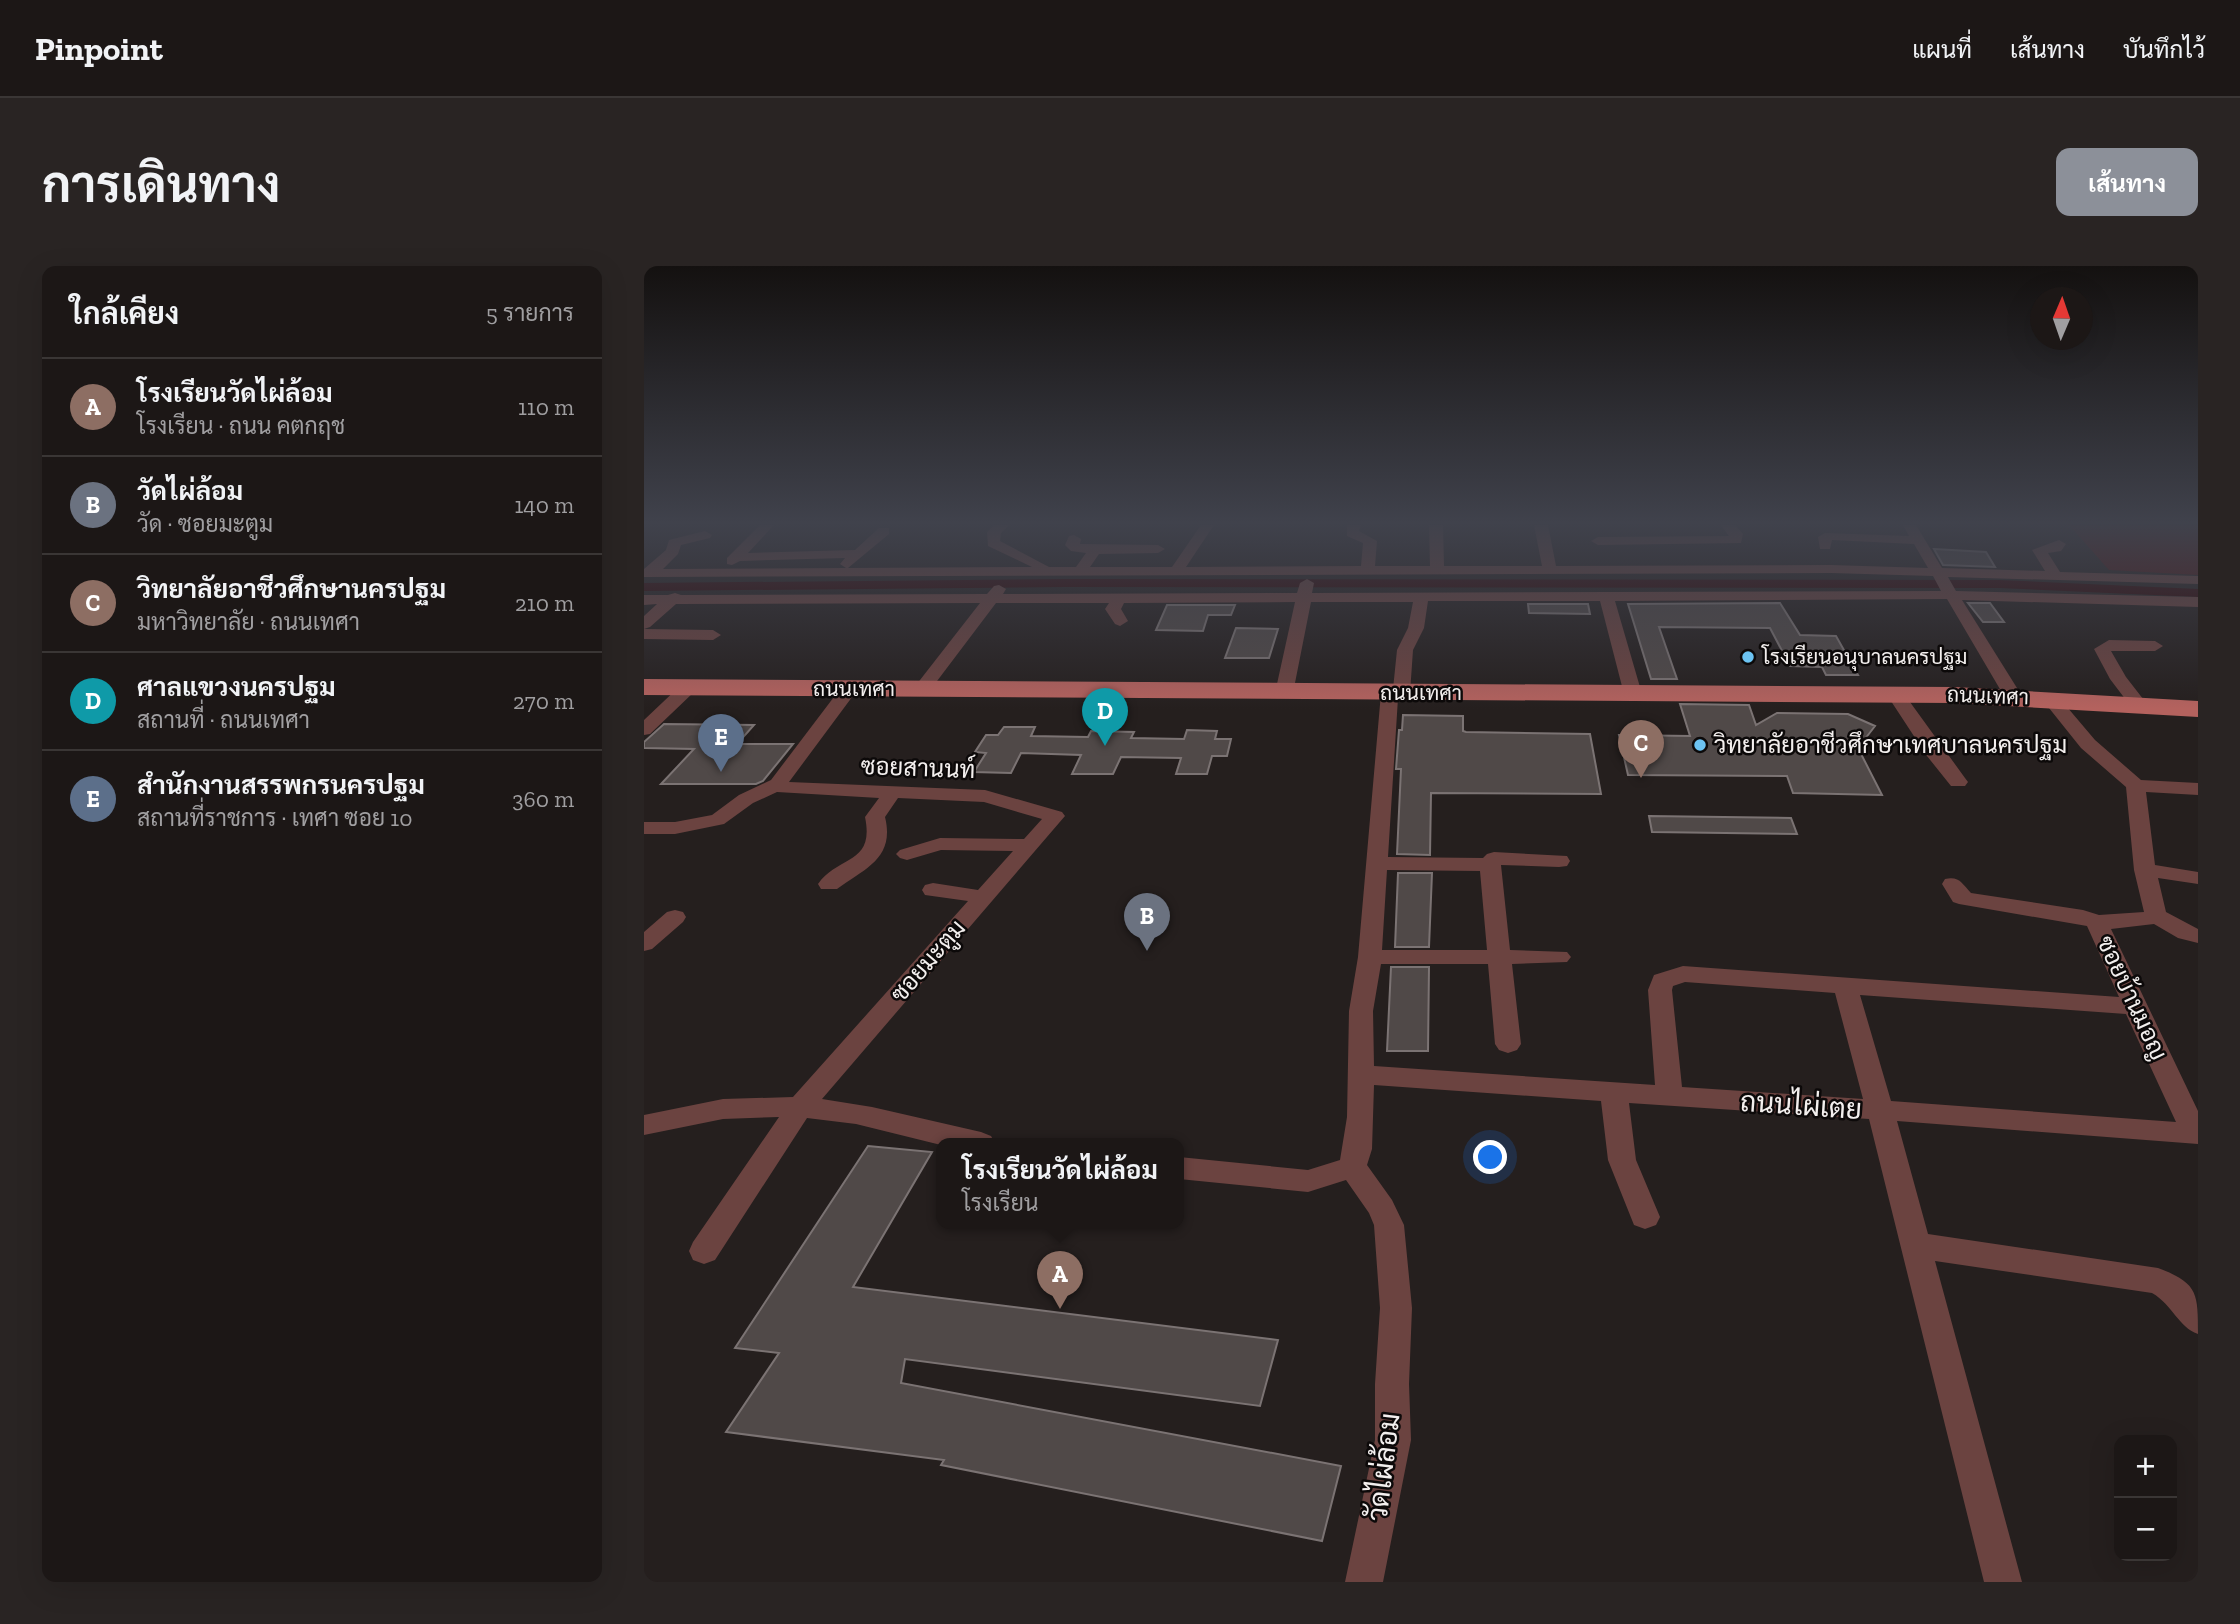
<!DOCTYPE html>
<html lang="th">
<head>
<meta charset="utf-8">
<style>
  body { margin:0; font-family:"Zilla Slab",Sarabun,serif; background:#292423; color:#f1f3f6 }
  .controls { position:absolute; right:21px; bottom:21px; display:grid; overflow:hidden; border-radius:14px; box-shadow:0 7px 28px #0002 }
  .controls button { width:63px; height:63px; display:grid; place-items:center; padding:0; border:0; border-bottom:2px solid #3a3635; background:#1c1716; color:#f1f3f6; font:35px sans-serif }
  .compass { position:absolute; left:1386px; top:21px; width:63px; height:63px; border-radius:50%; background:#1c1716; box-shadow:0 7px 28px #0002; rotate:2deg }
  .you { position:absolute; left:847px; top:892px; width:24px; height:24px; margin:-18px; border:5px solid #fff; border-radius:50%; background:#1a73e8; box-shadow:0 0 0 10px #1a73e833 }
  .badge { display:grid; place-items:center; width:46px; height:46px; border-radius:50%; background:#8c9099; color:#fff; font-size:23px; font-weight:700 }
  .pin { position:absolute; translate:-50% -58px; filter:drop-shadow(0 2px 4px #0008) }
  .pin::after { content:''; position:absolute; top:37px; width:24px; height:21px; background:inherit; clip-path:polygon(0 0,100% 0,50% 100%) }
  .popup { position:absolute; left:292px; top:872px; width:248px; height:91px; box-sizing:border-box; display:grid; place-content:center; border-radius:14px; background:#1c1716; filter:drop-shadow(0 2px 5px #0005); font-size:23px; white-space:nowrap; color:#a09fa1 }
  .popup b { font-size:26px; color:#f1f3f6 }
  .popup::after { content:''; position:absolute; left:50%; top:100%; margin-left:-14px; border:14px solid transparent; border-top-color:#1c1716 }
  .list { margin:0; padding:0; list-style:none }
  h2 { display:flex; justify-content:space-between; align-items:center; height:91px; margin:0; padding:0 28px; font-size:30px }
  h2 small { font-size:23px; font-weight:400; color:#a09fa1 }
  .list li { display:grid; grid-template-columns:46px 1fr auto; gap:21px; align-items:center; box-sizing:border-box; height:98px; padding:0 28px; border-top:2px solid #3a3635 }
  .list b { display:block; font-size:26px; white-space:nowrap }
  .list p { margin:0; font-size:23px; white-space:nowrap; color:#a09fa1 }
  .list em { font-size:23px; font-style:normal; color:#a09fa1 }
  .map { position:relative; flex:none; width:1554px; height:1316px; overflow:hidden; border-radius:14px }
  header { display:flex; align-items:center; gap:42px; box-sizing:border-box; height:98px; padding:0 35px; background:#1c1716; border-bottom:2px solid #3a3635 }
  header strong { font-size:33px }
  nav { display:flex; gap:38px; margin-inline-start:auto; font-size:24px }
  .intro { display:flex; align-items:center; justify-content:space-between; box-sizing:border-box; height:168px; padding:0 42px }
  h1 { margin:0; font-size:49px }
  .button { padding:18px 32px; border-radius:14px; background:#8c9099; color:#fff; font-size:24px; font-weight:700 }
  main { display:flex; gap:42px; padding:0 42px }
  aside { flex:1; background:#1c1716; border-radius:14px; box-shadow:0 7px 28px #0002 }
  .map>svg:first-child { display:block }
  .green { fill:#4d1213 }
  .lines { fill:none; stroke-linecap:round; stroke-linejoin:round }
  .canal { fill:#2c0002; fill-rule:evenodd }
  .building { fill:#504948; stroke:#7b7373; stroke-width:2 }
  .minor { fill:#6b4340; fill-rule:evenodd }
  .primary { fill:#b4625e; fill-rule:evenodd }
  .poi-dot { fill:#6cc3f2; stroke:#0c0909; stroke-width:2.5 }
  .labels { text-anchor:middle; stroke-width:5; stroke-linejoin:round; paint-order:stroke }
  .far-poi-label { font-size:21px; fill:#f3efee; stroke:#0c0909; text-anchor:start }
  .far-street-label { font-size:21px; fill:#f3efee; stroke:#0c0909 }
  .poi-label { font-size:24px; fill:#f3efee; stroke:#0c0909; text-anchor:start }
  .street-label { font-size:24px; fill:#f3efee; stroke:#0c0909 }
  .near-street-label { font-size:28px; fill:#f3efee; stroke:#0c0909 }
</style>
</head>
<body>
<header>
<strong>Pinpoint</strong>
<nav><a>แผนที่</a><a>เส้นทาง</a><a>บันทึกไว้</a></nav>
</header>
<div class="intro"><h1>การเดินทาง</h1><a class="button">เส้นทาง</a></div>
<main>
<aside>
<h2>ใกล้เคียง<small>5 รายการ</small></h2>
<ul class="list">
<li><span class="badge" style="background:#8d6e63">A</span><div><b>โรงเรียนวัดไผ่ล้อม</b><p>โรงเรียน · ถนน คตกฤช</p></div><em>110 m</em></li>
<li><span class="badge" style="background:#6b7280">B</span><div><b>วัดไผ่ล้อม</b><p>วัด · ซอยมะตูม</p></div><em>140 m</em></li>
<li><span class="badge" style="background:#8d6e63">C</span><div><b>วิทยาลัยอาชีวศึกษานครปฐม</b><p>มหาวิทยาลัย · ถนนเทศา</p></div><em>210 m</em></li>
<li><span class="badge" style="background:#0f9aa8">D</span><div><b>ศาลแขวงนครปฐม</b><p>สถานที่ · ถนนเทศา</p></div><em>270 m</em></li>
<li><span class="badge" style="background:#5c6f8a">E</span><div><b>สำนักงานสรรพกรนครปฐม</b><p>สถานที่ราชการ · เทศา ซอย 10</p></div><em>360 m</em></li>
</ul>
</aside>
<div class="map">
<svg width="1554" height="1316" viewBox="0 0 1554 1316">
  <rect width="100%" height="100%" fill="#251f1e"/>
  <path class="green" d="M1425,259H1554V309L1465,304Z"/>
  <g class="lines">
    <path class="canal" d="M421,313L1355,314L1554,323V331L1355,322L421,321L0,325V317Z"/>
  </g>
  <path class="building" d="M1290,283L1342,286L1351,301L1299,299Z
    M1136,337L1156,369L1192,370L1214,409H1182L1178,401L1146,400L1126,362L1015,361L1033,413H1007L984,338Z
    M1324,337H1346L1360,356H1339Z
    M884,338H944L946,348L885,347Z
    M523,339H591L587,349H564L559,365L512,364Z
    M592,362L634,363L625,392H581Z
    M1036,438L1105,439L1112,459L1133,447L1204,448L1231,460L1214,482L1238,529L1149,527L1143,510L984,509L975,469L1046,470Z
    M759,449L819,450V465L822,466L946,468L957,528L787,527L786,589L753,588L757,503H752L755,464H758Z
    M20,458L110,459L93,478H149L119,515L112,518H17L50,483L0,482V476Z
    M360,461H391L387,470L444,471L447,465L490,466L487,472L540,473L543,464L573,465L571,473H587L583,490H568L563,508H532L537,492L477,491L469,508H428L437,489L377,487L367,507L330,506L342,487L331,486L342,469H354Z
    M1005,550L1147,552L1153,568L1008,566Z
    M754,607H788L785,681H751Z
    M747,701H785L784,785H743Z
    M224,880L288,886L209,1021L634,1074L616,1140L261,1093L257,1117L697,1200L678,1275L297,1199L300,1194L82,1166L135,1087L91,1082Z"/>
  <g class="lines">
    <path class="minor" d="M116,259H130L104,287L211,284L235,262H245V268L204,302L388,301L344,280L343,266L350,259H365L357,267L356,275L405,301H432L442,287L427,285L421,279L425,270L430,269L437,273L436,278L514,279L521,283L514,287L455,288L446,301H528L557,259H570L542,301L717,300L719,277L703,270V259H717L715,265L733,275L731,300H786L785,259H799L800,300H898L890,259H904L912,300L1187,299L1284,302L1270,278L1188,274L1186,283H1176L1174,271L1181,267L1265,270L1259,259H1272L1298,302L1401,305L1388,284L1415,274L1422,278L1417,285L1404,287L1416,306L1554,310V318L1304,311L1312,325L1554,331V341L1318,334L1378,430L1369,435L1360,430L1303,333L971,335L998,428L989,433L980,428L956,335H784L780,362L769,384L766,427L763,431L754,432L744,591L839,592L843,588L850,586L923,590L926,595L923,600L915,601L857,599L866,684L923,686L927,691L923,696L868,698L877,778L873,784L864,787L855,784L851,778L844,698H737L729,745L730,800L1011,819L1004,724L1010,709L1039,700L1475,731L1443,660L1315,638L1309,636L1298,618L1301,613C1316,610 1318,618 1327,627L1439,644L1455,649L1500,646L1490,604L1482,521L1437,482L1397,432L1400,428H1412L1451,474L1497,514L1554,517V529L1502,526L1511,599L1554,606V618L1514,612L1522,646L1554,663V677L1534,672L1510,658L1467,663L1554,845V878L1253,855L1284,968L1514,1002C1554,1017 1554,1027 1554,1068C1534,1061 1529,1039 1508,1027L1291,995L1378,1316H1340L1225,853L985,837L992,894L1016,951L1012,959L1001,963L990,959L964,894L957,835L730,819L728,883L723,899L748,934L760,959L768,1042L765,1118L767,1174L739,1316H701L731,1174V1118L736,1042L730,959L725,947L702,914L664,926L535,913V891L664,904L696,894L703,851L705,745L714,691L737,427L740,423H749L753,384L764,362L769,336H667L649,427L640,432L631,427L651,336L480,337L477,343L484,355L476,360L471,358L461,343L465,337H352L284,427L278,428L269,423L336,337L32,338L6,361L0,363V350L13,338L0,339V329H24L31,327L37,329L343,328L350,320L355,319L362,323L359,328L653,327L656,317L663,313L670,317L668,327L1297,325L1289,310L1187,307L0,311V303L22,284L25,274L61,265L68,269L66,272L37,279L34,288L19,303L202,302L196,298L201,292L96,295L88,299L83,298V292ZM743,604L836,605L843,684H738ZM1041,716L1191,727L1219,833L1038,821L1028,724L1029,720ZM1216,729L1482,748L1532,856L1247,835Z
      M1077,259H1091L1099,268L1097,277L954,279L947,275L954,271L1085,270Z
      M0,363L69,364L77,369L69,374L0,373Z
      M1465,374L1511,375L1519,380L1511,385H1467L1482,411L1503,438L1500,442H1488L1466,413L1450,383Z
      M44,417L50,418L53,422L50,426L6,468L0,469V454L38,418Z
      M205,418L214,423L145,516L341,524L418,546L421,550L178,833L228,841L337,866L347,870L351,877L297,879L212,858L163,852L71,994L60,998L49,994L45,985L49,976L135,851L79,853L0,869V849L79,833L149,831L324,635L281,629L278,624L281,619L289,617L334,624L369,585L297,584L263,594L256,592L252,588L256,584L296,572L380,573L398,553L340,536L254,532L241,551C251,592 222,602 193,623H177L174,618C194,589 231,599 221,551L235,532L133,526L109,537L80,558L31,568H0V556H31L68,549L95,529L127,514L199,419Z
      M1252,424L1258,425L1321,512L1324,516L1321,520H1307L1283,490L1243,429Z
      M31,644L39,646L42,651L39,656L8,683L0,685V666L23,646Z"/>
    <path class="primary" d="M0,413L1311,421L1554,435V451L1311,437L0,429Z"/>
  </g>
  <linearGradient id="sky" x2="0" y2="1"><stop stop-color="#141110"/><stop offset="0.58" stop-color="#40424c"/><stop offset="1" stop-color="#40424c" stop-opacity="0"/></linearGradient>
  <rect width="1554" height="443" fill="url(#sky)"/>
  <g class="poi-dot">
    <circle cx="1104" cy="391" r="7"/>
    <circle cx="1056" cy="479" r="7"/>
  </g>
  <g class="labels">
    <g class="far-poi-label">
      <text x="1118" y="398">โรงเรียนอนุบาลนครปฐม</text>
    </g>
    <g class="far-street-label">
      <text x="210" y="430">ถนนเทศา</text>
      <text x="777" y="434">ถนนเทศา</text>
      <text transform="translate(1344 430) rotate(2)" y="7">ถนนเทศา</text>
    </g>
    <g class="poi-label">
      <text x="1070" y="487">วิทยาลัยอาชีวศึกษาเทศบาลนครปฐม</text>
    </g>
    <g class="street-label">
      <text transform="translate(274 502) rotate(2)" y="8">ซอยสานนท์</text>
      <text transform="translate(284 695) rotate(-49)" y="8">ซอยมะตูม</text>
      <text transform="translate(1488 732) rotate(65)" y="8">ซอยบ้านมอญ</text>
    </g>
    <g class="near-street-label">
      <text transform="translate(1157 839) rotate(4)" y="10">ถนนไผ่เตย</text>
      <text transform="translate(739 1201) rotate(-83)" y="10">วัดไผ่ล้อม</text>
    </g>
  </g>
</svg>
<div class="controls">
<button>+</button>
<button>−</button>
</div>
<svg class="compass" viewBox="-18 -18 36 36"><path d="M0-13l5 13h-10z" fill="#e53935"/><path d="M0 13l5-13h-10z" fill="#a09fa1"/></svg>
<div class="you"></div>
<div class="pin badge" style="left:416px;top:1043px;background:#8d6e63">A</div>
<div class="popup"><b>โรงเรียนวัดไผ่ล้อม</b>โรงเรียน</div>
<div class="pin badge" style="left:503px;top:685px;background:#6b7280">B</div>
<div class="pin badge" style="left:997px;top:512px;background:#8d6e63">C</div>
<div class="pin badge" style="left:461px;top:480px;background:#0f9aa8">D</div>
<div class="pin badge" style="left:77px;top:506px;background:#5c6f8a">E</div>
</div>
</main>
</body>
</html>
